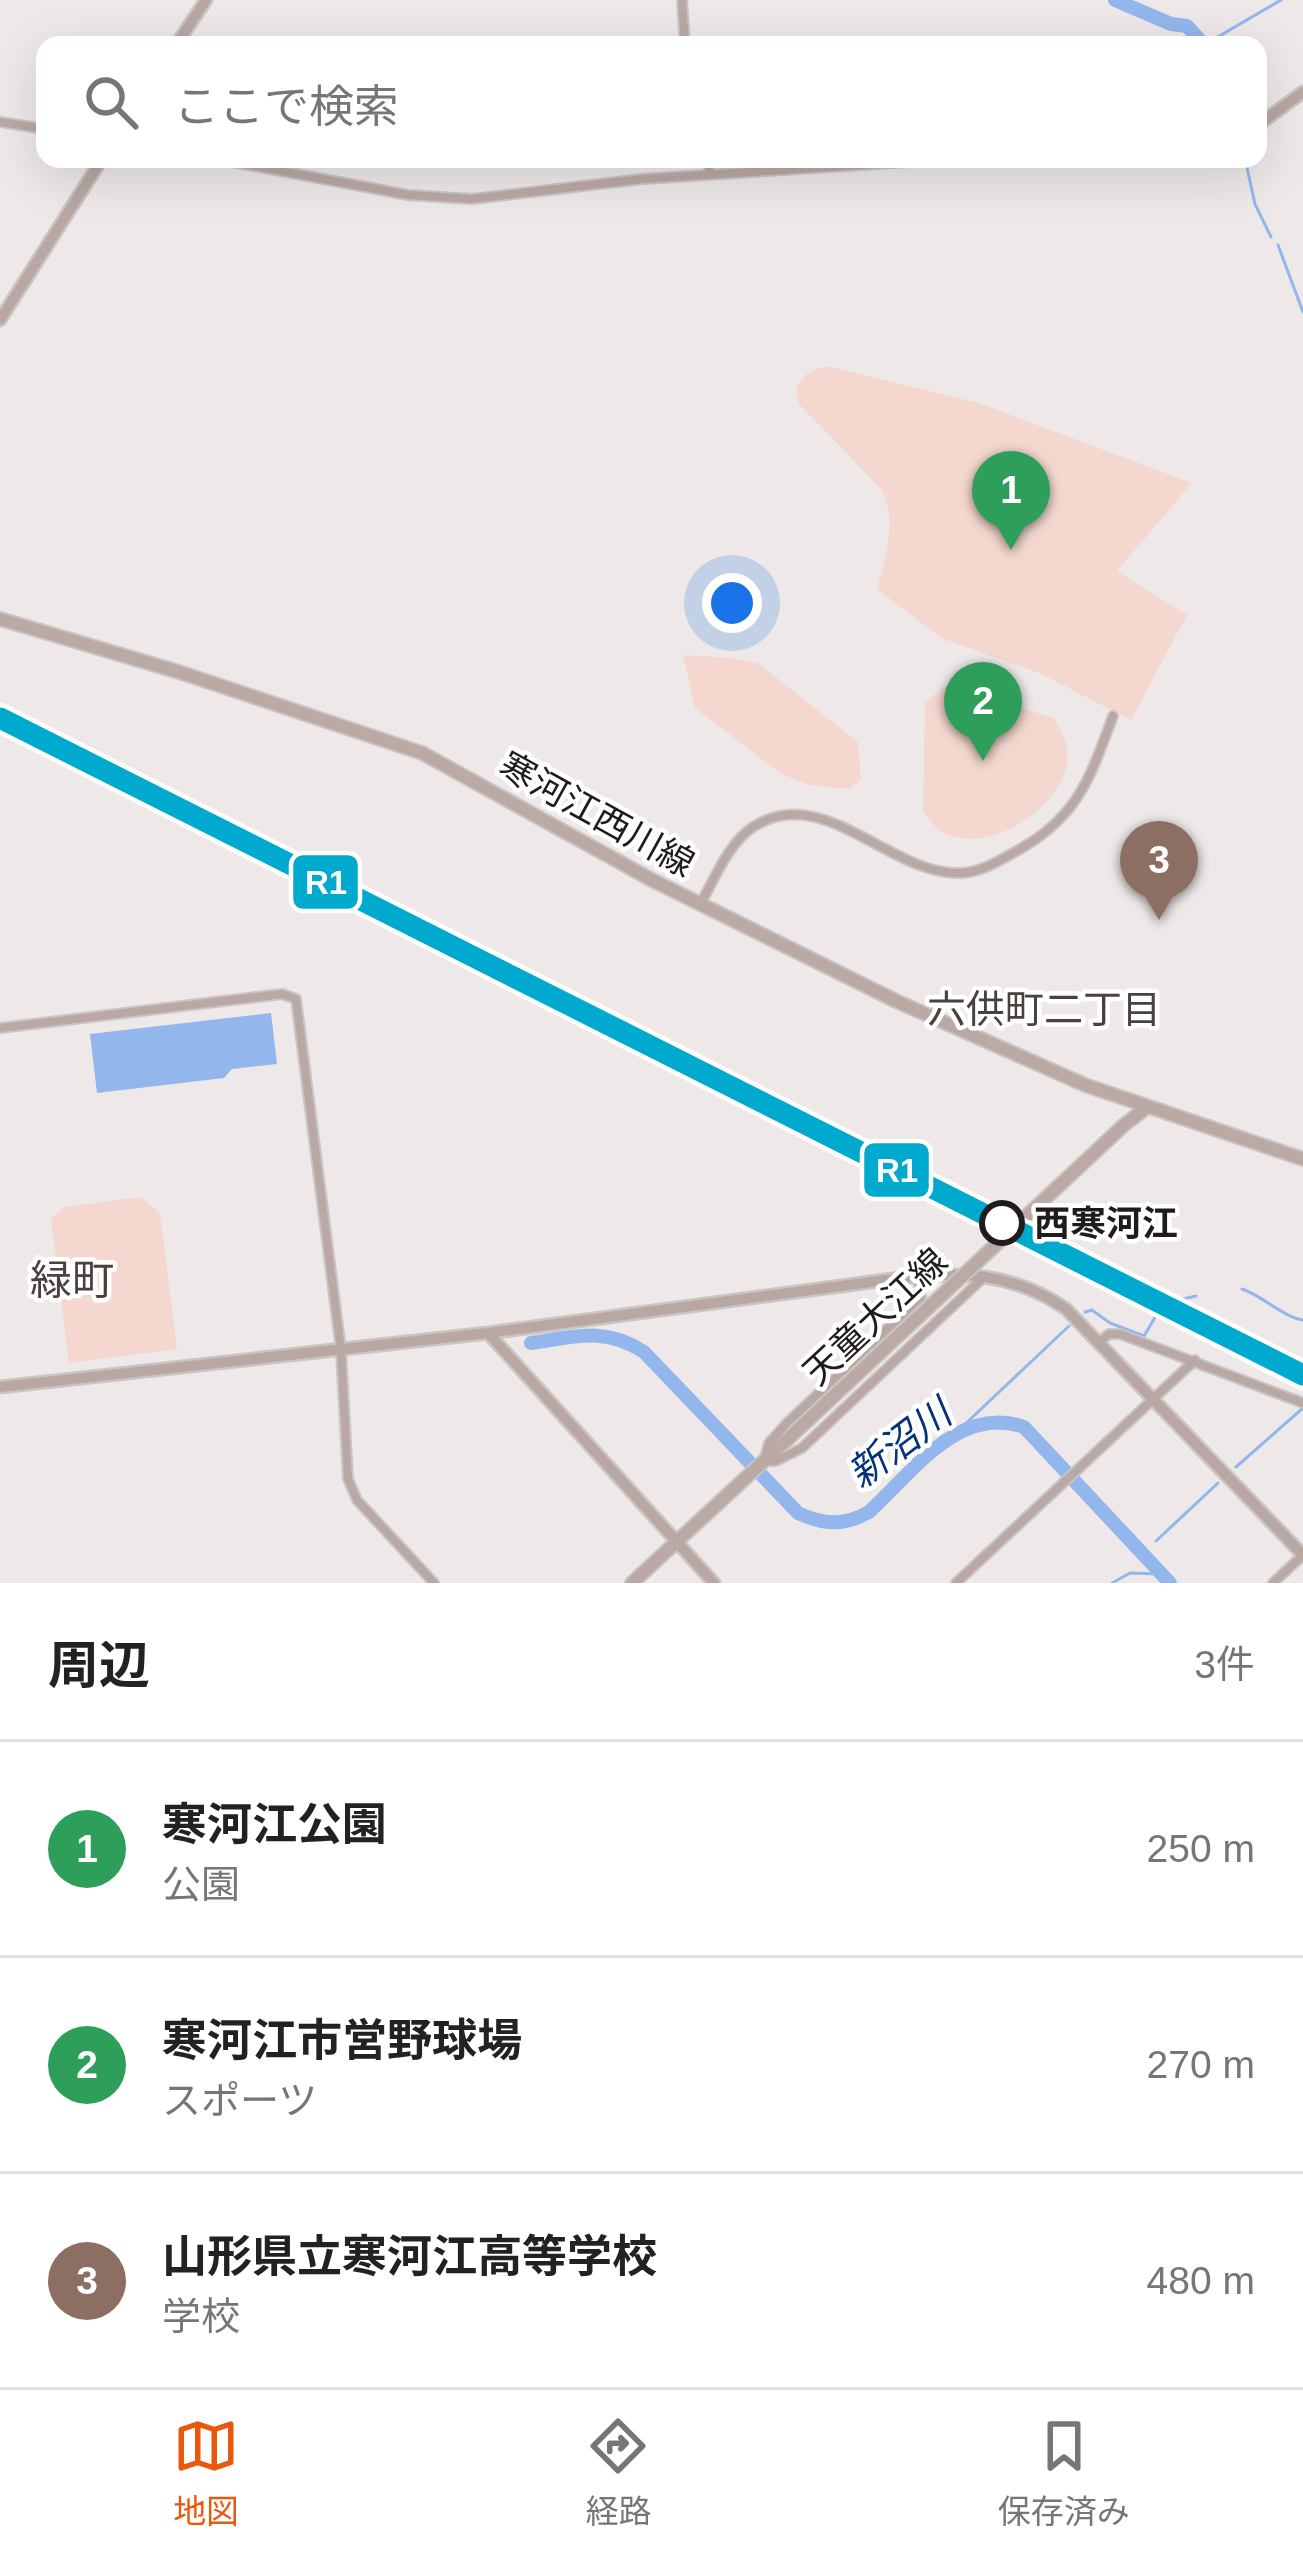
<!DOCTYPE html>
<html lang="ja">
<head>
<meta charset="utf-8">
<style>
  body { margin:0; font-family:Arial,"Noto Sans JP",sans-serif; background:#f6f6f6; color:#222 }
  .you { position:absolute; left:732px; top:603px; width:42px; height:42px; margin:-30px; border:9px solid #fff; border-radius:50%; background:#1a73e8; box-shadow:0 0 0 18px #1a73e833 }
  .badge { display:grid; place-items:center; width:78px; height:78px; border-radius:50%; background:#ea580c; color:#fff; font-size:39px; font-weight:700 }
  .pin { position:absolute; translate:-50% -99px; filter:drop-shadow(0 3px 6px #0008) }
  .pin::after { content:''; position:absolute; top:63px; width:42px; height:36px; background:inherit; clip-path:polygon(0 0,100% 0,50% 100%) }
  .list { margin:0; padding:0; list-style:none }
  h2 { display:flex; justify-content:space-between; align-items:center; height:156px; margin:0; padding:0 48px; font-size:51px }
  h2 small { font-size:39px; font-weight:400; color:#767676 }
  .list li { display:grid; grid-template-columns:78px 1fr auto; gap:36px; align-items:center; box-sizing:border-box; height:216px; padding:0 48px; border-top:3px solid #e0e0e0 }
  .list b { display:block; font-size:45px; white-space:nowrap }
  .list p { margin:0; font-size:39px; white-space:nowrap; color:#767676 }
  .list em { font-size:39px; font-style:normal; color:#767676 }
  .icon { flex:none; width:66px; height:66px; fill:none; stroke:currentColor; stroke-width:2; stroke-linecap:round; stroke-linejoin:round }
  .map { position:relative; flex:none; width:1303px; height:1583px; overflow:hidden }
  .search { position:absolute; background:#fff; box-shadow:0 12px 48px #0002; left:36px; right:36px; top:36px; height:132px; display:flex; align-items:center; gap:30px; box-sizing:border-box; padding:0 42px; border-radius:24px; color:#767676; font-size:45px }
  .sheet { height:804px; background:#fff }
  nav { display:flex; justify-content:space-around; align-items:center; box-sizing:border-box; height:168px; border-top:3px solid #e0e0e0; background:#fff; font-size:33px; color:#767676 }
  nav a { display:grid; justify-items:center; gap:6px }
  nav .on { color:#ea580c }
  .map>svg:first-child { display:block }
  .green { fill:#f4d8d0 }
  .water { fill:#93b6ec }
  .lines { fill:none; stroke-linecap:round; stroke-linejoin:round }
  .stream { stroke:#93b6ec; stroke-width:3 }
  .river { stroke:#93b6ec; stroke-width:14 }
  .street-casing { stroke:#c8c5c4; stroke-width:12 }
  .secondary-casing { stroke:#c8c5c4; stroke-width:15 }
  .primary-casing { stroke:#c8c5c4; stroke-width:16 }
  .street { stroke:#baa8a4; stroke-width:8 }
  .secondary { stroke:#b8a7a2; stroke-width:10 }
  .primary { stroke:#baa9a5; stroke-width:12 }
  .primary-bridge-casing { stroke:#c8c5c4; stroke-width:16; stroke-linecap:butt }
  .primary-bridge { stroke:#baa9a5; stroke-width:12 }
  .rail-1-casing { stroke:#fff; stroke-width:30 }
  .rail-1 { stroke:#00a9ce; stroke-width:21 }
  .stop-dot { fill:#fff; stroke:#201c1b; stroke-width:6 }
  .labels { text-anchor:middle; stroke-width:9; stroke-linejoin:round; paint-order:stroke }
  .street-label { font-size:36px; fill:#201c1b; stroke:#fff }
  .stop-label { font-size:36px; font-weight:bold; fill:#201c1b; stroke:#fff; text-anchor:start }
  .neighbourhood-label { font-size:39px; fill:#49413e; stroke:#fff }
  .water-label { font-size:39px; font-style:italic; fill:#013578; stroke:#fff }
  .quarter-label { font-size:42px; fill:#49413e; stroke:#fff }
  .line-badge { stroke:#fff; stroke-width:4.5 }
  .badge-label { font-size:33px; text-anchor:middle; font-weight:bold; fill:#fff }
</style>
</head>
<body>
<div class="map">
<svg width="1303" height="1583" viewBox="0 0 1303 1583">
  <rect width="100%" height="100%" fill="#eee9e8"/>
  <path class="green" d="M831,367L979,403L1192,483L1117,571L1187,615L1131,720L1039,673L941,638L877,589C886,554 897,525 882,490L799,404L796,388C805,372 813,368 831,367Z
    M683,655L733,658L759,664L858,742L861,780L849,789L808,785L780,773L695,708Z
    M949,684L1054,718C1062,733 1070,745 1067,762C1061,810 986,857 942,832C935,828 928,817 923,811L925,702Z
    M141,1197L160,1213L177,1349L69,1363L51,1219L64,1207Z"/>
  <path class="water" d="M271,1013L277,1064L232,1069L224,1078L97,1093L90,1034Z"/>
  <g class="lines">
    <path class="stream" d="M1204,45L1281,0
      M1245,159L1255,204L1271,237
      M1278,245L1303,312
      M1242,1289C1263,1296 1283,1317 1303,1320
      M1170,1302L1196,1296
      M1085,1312L1092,1310L1110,1323L1144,1336L1160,1309
      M962,1427L1069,1326
      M1236,1467L1303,1408
      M1156,1541L1218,1483
      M1112,1583L1130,1573L1162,1574"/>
    <path class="river" d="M1115,0L1171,24L1187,26L1204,45
      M531,1343C574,1337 605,1326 644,1352L798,1513C824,1525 844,1526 869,1512C913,1472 959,1404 1024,1427L1170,1583"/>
    <g class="street-casing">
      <path id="street" d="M682,0L685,45
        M0,122L45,129
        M217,159L408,195L472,199L642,179L954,159
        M707,159L710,174
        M701,903C715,878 728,844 753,827C824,781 891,877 962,873C980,872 997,862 1013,853C1077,819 1089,781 1113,716
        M0,1028L282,994L296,999L341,1350L348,1479L357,1500L434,1583
        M918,1276L921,1297L788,1422L769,1443L764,1461H776L802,1448L985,1276
        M1099,1342L1109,1334H1120L1303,1403
        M956,1583L1195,1360
        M1273,1583L1303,1555"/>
    </g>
    <g class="secondary-casing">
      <path id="secondary" d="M176,45L206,0
        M1258,125L1303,92
        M0,320L102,159
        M488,1333L714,1583
        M0,1387L488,1333L901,1278C962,1271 1014,1273 1066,1309L1303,1555"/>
    </g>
    <g class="primary-casing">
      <path id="primary" d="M0,619L179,672L422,753L652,880L896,1001L1085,1085L1303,1159
        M1124,1125L1146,1108
        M632,1583L791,1436"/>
    </g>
    <use href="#street" class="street"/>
    <use href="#secondary" class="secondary"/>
    <use href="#primary" class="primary"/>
    <g class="primary-bridge-casing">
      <path id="primary-bridge" d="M791,1436L1124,1125"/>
    </g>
    <use href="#primary-bridge" class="primary-bridge"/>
    <g class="rail-1-casing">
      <path id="rail-1" d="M0,718L1303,1375"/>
    </g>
    <use href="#rail-1" class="rail-1"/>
  </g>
  <circle class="stop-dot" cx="1002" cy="1223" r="20"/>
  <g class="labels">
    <g class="street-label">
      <text transform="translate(597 814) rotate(29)" y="13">寒河江西川線</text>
      <text transform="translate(875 1316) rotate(-43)" y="13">天童大江線</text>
    </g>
    <g class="stop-label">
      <text x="1034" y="1236">西寒河江</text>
    </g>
    <g class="neighbourhood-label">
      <text x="1044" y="1023">六供町二丁目</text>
    </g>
    <g class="water-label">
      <text transform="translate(899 1443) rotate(-37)" y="14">新沼川</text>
    </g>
    <g class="quarter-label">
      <text x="72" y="1295">緑町</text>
    </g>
  </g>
  <g class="line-badge">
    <rect x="291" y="853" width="69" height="58" rx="12" fill="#00a9ce"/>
    <rect x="862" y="1141" width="69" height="58" rx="12" fill="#00a9ce"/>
  </g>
  <g class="badge-label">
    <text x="326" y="894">R1</text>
    <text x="897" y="1182">R1</text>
  </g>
</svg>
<div class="you"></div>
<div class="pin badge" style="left:1011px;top:550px;background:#2e9e5b">1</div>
<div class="pin badge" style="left:983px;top:761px;background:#2e9e5b">2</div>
<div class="pin badge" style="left:1159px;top:920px;background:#8d6e63">3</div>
<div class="search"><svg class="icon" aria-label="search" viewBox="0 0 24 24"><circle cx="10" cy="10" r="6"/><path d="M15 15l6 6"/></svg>ここで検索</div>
</div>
<section class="sheet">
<h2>周辺<small>3件</small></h2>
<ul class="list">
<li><span class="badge" style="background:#2e9e5b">1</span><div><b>寒河江公園</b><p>公園</p></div><em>250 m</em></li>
<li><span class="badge" style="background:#2e9e5b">2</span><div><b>寒河江市営野球場</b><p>スポーツ</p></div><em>270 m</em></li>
<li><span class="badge" style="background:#8d6e63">3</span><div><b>山形県立寒河江高等学校</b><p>学校</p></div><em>480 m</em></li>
</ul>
</section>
<nav>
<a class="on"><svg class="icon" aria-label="map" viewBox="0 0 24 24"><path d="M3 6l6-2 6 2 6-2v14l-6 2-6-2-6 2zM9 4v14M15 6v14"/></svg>地図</a>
<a><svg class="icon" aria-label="directions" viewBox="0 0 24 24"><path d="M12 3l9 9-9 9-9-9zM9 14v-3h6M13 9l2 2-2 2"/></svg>経路</a>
<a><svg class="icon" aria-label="saved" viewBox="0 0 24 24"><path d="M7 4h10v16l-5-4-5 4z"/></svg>保存済み</a>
</nav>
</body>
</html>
